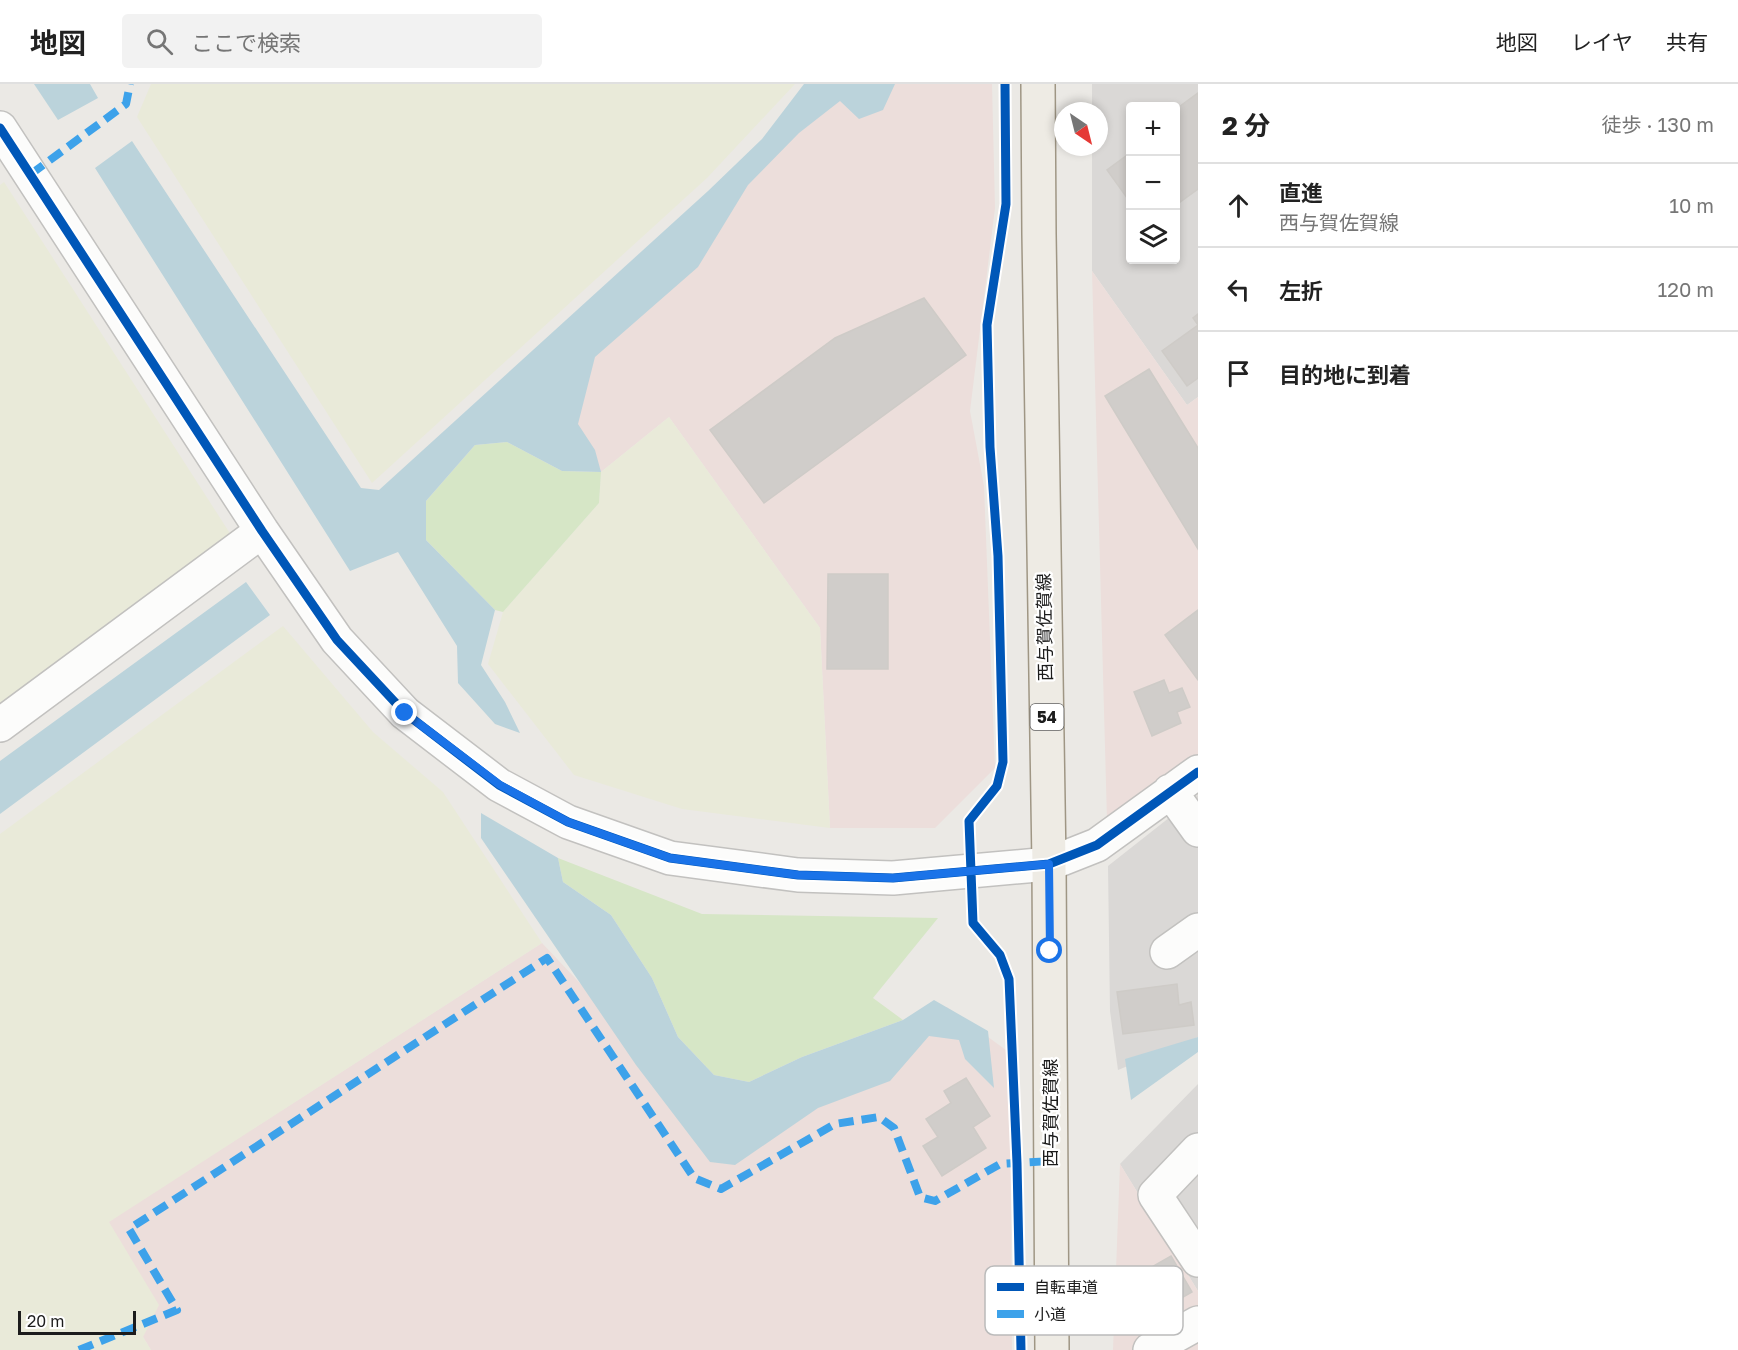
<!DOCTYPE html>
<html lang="ja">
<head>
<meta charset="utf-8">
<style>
  body { margin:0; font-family:"Golos Text","Noto Sans JP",sans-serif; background:#f2f2f2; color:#222 }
  .controls { position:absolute; right:18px; top:18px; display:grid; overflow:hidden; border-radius:6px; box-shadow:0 3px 9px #0003 }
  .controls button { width:54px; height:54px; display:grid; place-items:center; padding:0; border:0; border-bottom:2px solid #e0e0e0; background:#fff; color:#222; font:30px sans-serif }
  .compass { position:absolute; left:1054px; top:18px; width:54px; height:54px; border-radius:50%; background:#fff; box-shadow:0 3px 9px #0003; rotate:145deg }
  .scale { position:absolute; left:18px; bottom:15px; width:118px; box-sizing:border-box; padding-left:6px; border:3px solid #1c1c1c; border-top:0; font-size:16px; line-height:21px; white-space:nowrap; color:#1c1c1c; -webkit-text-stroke:4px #fff; paint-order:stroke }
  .stop { position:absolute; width:18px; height:18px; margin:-14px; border:4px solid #1a73e8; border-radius:50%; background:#fff }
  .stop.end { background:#1a73e8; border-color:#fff; box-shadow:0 2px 6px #0008 }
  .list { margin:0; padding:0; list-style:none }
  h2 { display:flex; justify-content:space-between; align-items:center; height:78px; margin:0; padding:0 24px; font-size:26px }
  h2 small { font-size:20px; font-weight:400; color:#767676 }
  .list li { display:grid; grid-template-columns:39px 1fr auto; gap:18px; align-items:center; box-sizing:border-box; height:84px; padding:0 24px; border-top:2px solid #e0e0e0 }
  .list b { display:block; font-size:22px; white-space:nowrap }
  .list p { margin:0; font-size:20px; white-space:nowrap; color:#767676 }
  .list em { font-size:20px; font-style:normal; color:#767676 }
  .icon { flex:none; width:33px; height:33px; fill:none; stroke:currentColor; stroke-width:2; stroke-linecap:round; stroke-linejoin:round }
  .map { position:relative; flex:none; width:1198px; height:1266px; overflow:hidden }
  header { display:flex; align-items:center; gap:36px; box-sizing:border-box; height:84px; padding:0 30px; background:#fff; border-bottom:2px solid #e0e0e0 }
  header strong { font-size:28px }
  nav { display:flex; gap:33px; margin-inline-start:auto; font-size:21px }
  .search { width:420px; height:54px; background:#f2f2f2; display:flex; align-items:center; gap:15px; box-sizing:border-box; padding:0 21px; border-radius:6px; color:#767676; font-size:22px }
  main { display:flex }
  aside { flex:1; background:#fff }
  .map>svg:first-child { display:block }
  .residential { fill:#dad8d6; fill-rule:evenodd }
  .commercial { fill:#ecdedb }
  .farmland { fill:#e9ead9 }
  .grass { fill:#d6e6c6 }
  .water { fill:#bbd3db }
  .building { fill:#d0cdca; stroke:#cecbc7; stroke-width:1.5 }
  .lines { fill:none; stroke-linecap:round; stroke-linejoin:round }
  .minor-casing { stroke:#c2c1bf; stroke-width:36 }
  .major-casing { stroke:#9f9684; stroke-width:36 }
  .minor { stroke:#fcfcfb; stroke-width:33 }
  .major { stroke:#eeebe4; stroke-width:33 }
  .quiet { stroke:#3da2ea; stroke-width:8; stroke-dasharray:15 8; stroke-linecap:butt }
  .cycleway-casing { stroke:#fff; stroke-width:13 }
  .cycleway { stroke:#0057b8; stroke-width:9 }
  .route { stroke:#1a73e8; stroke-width:8 }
  .labels { text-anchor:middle; stroke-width:4.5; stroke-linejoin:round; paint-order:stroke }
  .shield { fill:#fff; stroke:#606060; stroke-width:1.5 }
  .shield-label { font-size:16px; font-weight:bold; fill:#1c1c1c }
  .street-label { font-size:18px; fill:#1c1c1c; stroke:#fff }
  .key { fill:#fff; stroke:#bbb; stroke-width:1.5 }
  .key-label { font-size:16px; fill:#1c1c1c }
</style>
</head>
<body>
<header>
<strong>地図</strong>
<div class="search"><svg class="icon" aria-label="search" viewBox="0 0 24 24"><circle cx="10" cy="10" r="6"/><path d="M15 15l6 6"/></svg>ここで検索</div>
<nav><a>地図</a><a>レイヤ</a><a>共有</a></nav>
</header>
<main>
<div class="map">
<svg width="1198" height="1266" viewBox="0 0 1198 1266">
  <rect width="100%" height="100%" fill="#ebe9e5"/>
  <path class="residential" d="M1092,0H1198V313L1187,321L1092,187V63H1099V27H1092ZM1130,22H1176V176H1130Z
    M1198,711V953L1118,986L1110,927L1108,782Z
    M1198,1000V1207L1120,1080Z"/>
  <path class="commercial" d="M836,0H992L995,124L970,327L984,402L995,684L935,744H830L820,544L669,333L601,388L519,305Z
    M1092,187L1187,321L1198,313V670L1107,736Z
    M542,859L729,1057L947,923L1010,969L1012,1266H151L143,1253L108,1138Z
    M1120,1080L1198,1207V1266H1113Z"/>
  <path class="farmland" d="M151,0H795L707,94L372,399L137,33Z
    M4,98L233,454L0,626V101Z
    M669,333L820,544L830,744L682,725L574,691L488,580L503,528L599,419L601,388Z
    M283,542L373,648L443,708L542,859L109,1138L159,1221L143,1253L151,1266H0V750Z"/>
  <path class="grass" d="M507,358L562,387L601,388L599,419L503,528L495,526L426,456V417L475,361Z
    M558,774L702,830L938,834L873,914L903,936L802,973L749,998L714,991L678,953L652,894L611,831L563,798Z"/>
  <path class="water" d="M34,0H90L98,14L58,36Z
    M804,0H895L883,26L859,35L840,17L799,49L748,101L698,183L595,273L578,340L595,366L601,388L562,387L507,358L475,361L426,417V456L495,526L481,581L505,618L520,649L495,640L458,599L457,562L398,468L350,487L95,84L132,57L361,404L379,406L708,107L762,55Z
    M246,498L270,531L0,730V677Z
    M481,729L558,774L563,798L611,831L652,894L678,953L714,991L749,998L802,973L903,936L934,916L988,947L994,1004L965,975L959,956L929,952L890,997L818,1024L735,1081L710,1078L636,981L481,754Z
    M1198,953V968L1131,1016L1125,975Z"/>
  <path class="building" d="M1198,9V105L1176,121L1177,35L1176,25Z
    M1130,69V118L1107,86Z
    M924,214L966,271L764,419L710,346L835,254Z
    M1198,230V294L1187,302L1162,267L1198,241L1193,234Z
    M1149,285L1198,364V465L1105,312Z
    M828,490H888V585H827Z
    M1198,526V596L1165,551Z
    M1164,596L1169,609L1182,604L1190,623L1177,628L1181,639L1152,652L1134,608Z
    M1177,900L1179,921L1191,918L1194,941L1123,950L1117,908Z
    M966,994L990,1032L973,1043L986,1064L942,1092L923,1062L938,1053L926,1035L951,1019L944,1007Z
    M1171,1172L1192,1208L1164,1224L1143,1188Z"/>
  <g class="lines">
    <g class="minor-casing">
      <path id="minor" d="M0,44L262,447L337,556L405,629L499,701L568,738L670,774L798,791L893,794L1049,780L1097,761L1198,688
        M0,641L262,447
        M1170,707L1198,746
        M1167,868L1198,846
        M1198,1066L1155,1111L1198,1176
        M1150,1266L1198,1239"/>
    </g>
    <g class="major-casing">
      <path id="major" d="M1038,0L1039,150L1049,780L1052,1266"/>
    </g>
    <use href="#minor" class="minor"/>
    <use href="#major" class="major"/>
    <path class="quiet" d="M31,90L126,20L130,0
      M79,1266L177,1226L129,1145L547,874L694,1094L721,1105L835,1040L879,1033L894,1044L920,1113L935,1117L1000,1080L1051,1077"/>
    <g class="cycleway-casing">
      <path id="cycleway" d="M1005,0L1006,120L987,241L990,363L998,472L1003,678L997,702L969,737L973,839L1000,871L1009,895L1017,1079L1021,1266
        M0,44L262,447L337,556L405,629L499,701L568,738L670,774L798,791L893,794L1049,780L1097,761L1198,688"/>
    </g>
    <use href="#cycleway" class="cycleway"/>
  </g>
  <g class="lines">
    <path class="route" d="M405,629L500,701L568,738L670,774L798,791L893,794L1049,780L1050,867"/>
  </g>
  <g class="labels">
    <rect class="shield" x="1030.5" y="620" width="33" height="26" rx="4.5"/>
    <g class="shield-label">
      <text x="1047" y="639">54</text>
    </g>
    <g class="street-label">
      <text transform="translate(1045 543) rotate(-91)" y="6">西与賀佐賀線</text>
      <text transform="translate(1051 1029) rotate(-90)" y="6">西与賀佐賀線</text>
    </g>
  </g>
  <rect x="985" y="1182" width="198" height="69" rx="9" class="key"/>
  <rect x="997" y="1199" width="27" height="8" fill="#0057b8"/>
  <rect x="997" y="1226" width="27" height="8" fill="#3da2ea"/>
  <g class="key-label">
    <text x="1034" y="1209">自転車道</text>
    <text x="1034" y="1236">小道</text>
  </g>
</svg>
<div class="controls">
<button>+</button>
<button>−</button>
<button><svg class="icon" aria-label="layers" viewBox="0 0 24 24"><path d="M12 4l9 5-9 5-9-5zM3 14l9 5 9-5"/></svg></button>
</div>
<svg class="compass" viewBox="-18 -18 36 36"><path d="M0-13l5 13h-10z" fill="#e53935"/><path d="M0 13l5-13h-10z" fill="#767676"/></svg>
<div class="scale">20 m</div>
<div class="stop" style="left:1050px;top:867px"></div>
<div class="stop end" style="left:405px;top:629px"></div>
</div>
<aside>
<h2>2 分<small>徒歩 · 130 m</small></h2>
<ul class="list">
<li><svg class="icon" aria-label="ahead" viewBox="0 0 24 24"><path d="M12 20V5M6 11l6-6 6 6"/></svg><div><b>直進</b><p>西与賀佐賀線</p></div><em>10 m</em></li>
<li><svg class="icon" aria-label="left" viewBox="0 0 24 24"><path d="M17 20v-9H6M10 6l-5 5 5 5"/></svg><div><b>左折</b></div><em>120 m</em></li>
<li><svg class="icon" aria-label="arrive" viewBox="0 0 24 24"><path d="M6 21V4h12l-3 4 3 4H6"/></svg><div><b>目的地に到着</b></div></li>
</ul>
</aside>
</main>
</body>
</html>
